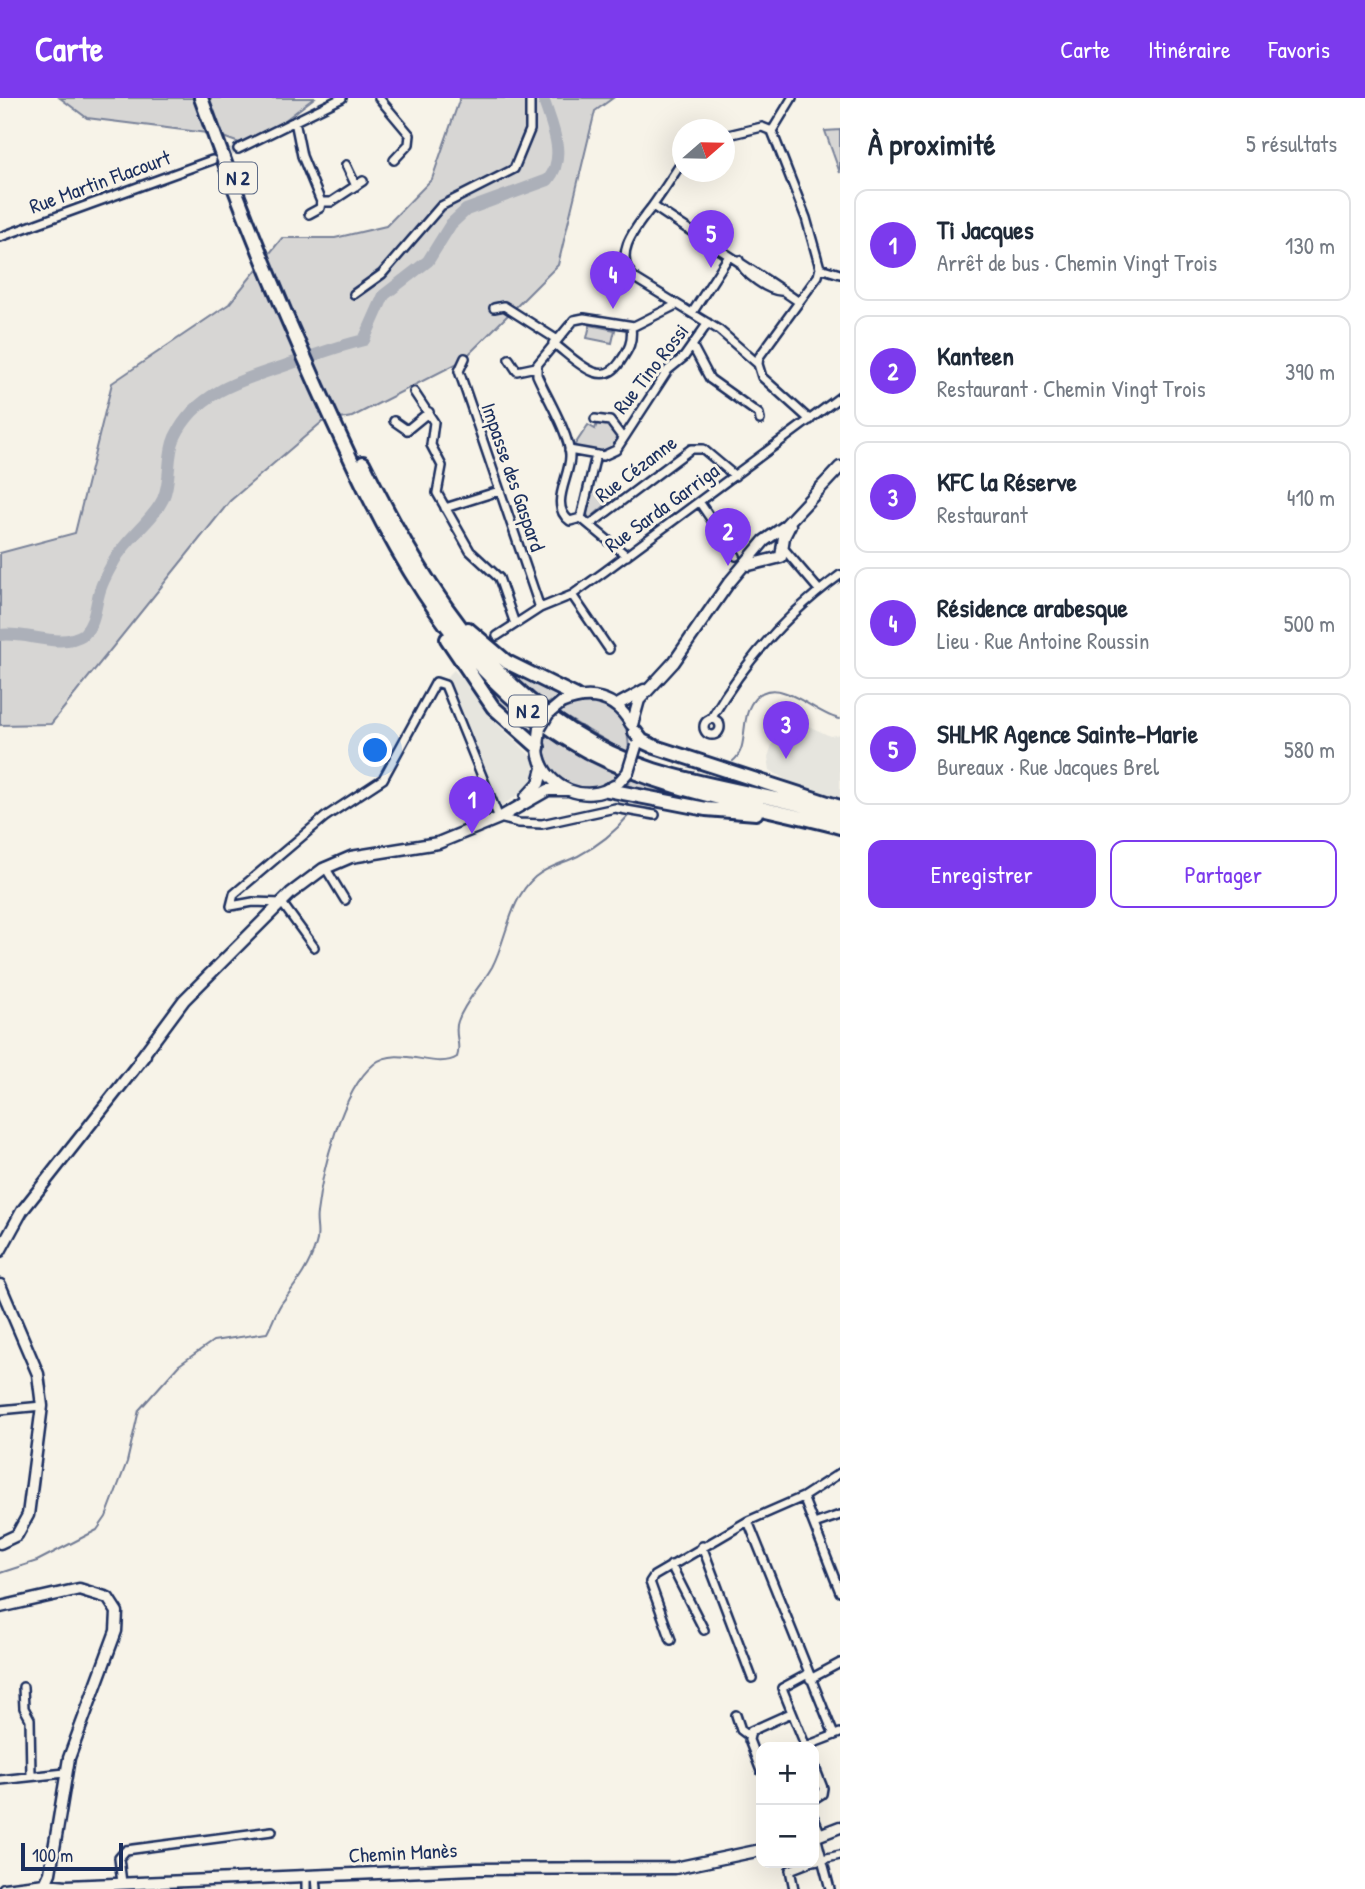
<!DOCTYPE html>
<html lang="fr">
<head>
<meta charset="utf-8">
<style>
  body { margin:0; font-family:"Patrick Hand",sans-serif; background:#f6f6f7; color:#1f2937 }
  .controls { position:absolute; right:21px; bottom:21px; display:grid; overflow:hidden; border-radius:14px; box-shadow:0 7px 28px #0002 }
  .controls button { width:63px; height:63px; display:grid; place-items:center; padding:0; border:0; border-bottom:2px solid #e0e1e3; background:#fff; color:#1f2937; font:35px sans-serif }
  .compass { position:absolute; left:672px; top:21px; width:63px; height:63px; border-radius:50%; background:#fff; box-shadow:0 7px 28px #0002; rotate:70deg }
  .scale { position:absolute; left:21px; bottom:18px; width:102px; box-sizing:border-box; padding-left:7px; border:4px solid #1b2f5e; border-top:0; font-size:19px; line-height:24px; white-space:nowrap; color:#1b2f5e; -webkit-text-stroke:5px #f7f3e8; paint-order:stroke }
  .you { position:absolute; left:376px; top:653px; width:24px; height:24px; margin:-18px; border:5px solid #fff; border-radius:50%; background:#1a73e8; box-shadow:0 0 0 10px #1a73e833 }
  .badge { display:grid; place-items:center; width:46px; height:46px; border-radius:50%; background:#7c3aed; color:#fff; font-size:23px; font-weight:700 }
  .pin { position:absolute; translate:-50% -58px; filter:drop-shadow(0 2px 4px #0008) }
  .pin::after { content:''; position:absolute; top:37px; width:24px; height:21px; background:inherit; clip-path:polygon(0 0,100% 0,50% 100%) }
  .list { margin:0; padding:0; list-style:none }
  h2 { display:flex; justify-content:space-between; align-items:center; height:91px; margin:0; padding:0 28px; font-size:30px }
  h2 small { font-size:23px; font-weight:400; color:#747a83 }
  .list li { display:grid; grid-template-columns:46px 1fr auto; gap:21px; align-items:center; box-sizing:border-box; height:112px; margin:0 14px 14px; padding:0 14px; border:2px solid #e0e1e3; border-radius:14px }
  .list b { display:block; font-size:26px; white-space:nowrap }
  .list p { margin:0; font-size:23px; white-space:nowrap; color:#747a83 }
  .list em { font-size:23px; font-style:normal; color:#747a83 }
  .actions { display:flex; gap:14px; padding:21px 28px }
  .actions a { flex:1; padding:16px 0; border:2px solid #7c3aed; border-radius:14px; text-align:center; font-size:24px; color:#7c3aed }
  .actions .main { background:#7c3aed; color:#fff }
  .map { position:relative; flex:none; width:840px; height:1791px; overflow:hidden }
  header { display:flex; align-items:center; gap:42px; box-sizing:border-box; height:98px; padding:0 35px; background:#7c3aed; color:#fff }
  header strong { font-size:33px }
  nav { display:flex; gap:38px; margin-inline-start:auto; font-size:24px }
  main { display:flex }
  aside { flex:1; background:#fff }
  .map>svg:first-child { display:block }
  .built { fill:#e6e5de }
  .green { fill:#d7d6d4; stroke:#798299; stroke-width:2 }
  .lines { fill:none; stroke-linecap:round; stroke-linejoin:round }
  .stream { stroke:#727c95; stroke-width:2 }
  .river { stroke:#acb0b9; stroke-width:12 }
  .street-tunnel { stroke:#cbcccc; stroke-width:7; stroke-dasharray:7 3.5; stroke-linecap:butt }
  .street-casing { stroke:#1b2f5e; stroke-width:12 }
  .secondary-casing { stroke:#1b2f5e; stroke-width:15 }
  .highway-casing { stroke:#1b2f5e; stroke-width:18 }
  .street { stroke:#f7f3e8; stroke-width:7 }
  .secondary { stroke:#f7f3e8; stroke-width:10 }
  .highway { stroke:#f7f3e8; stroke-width:12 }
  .secondary-bridge-casing { stroke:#1b2f5e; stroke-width:15; stroke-linecap:butt }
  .secondary-bridge { stroke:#f7f3e8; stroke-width:10 }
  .labels { text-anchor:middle; stroke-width:6; stroke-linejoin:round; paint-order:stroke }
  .shield { fill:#f7f3e8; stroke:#5d6a87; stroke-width:2 }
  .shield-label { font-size:19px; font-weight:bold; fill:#1b2f5e }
  .street-label { font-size:21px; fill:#1b2f5e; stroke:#f7f3e8 }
</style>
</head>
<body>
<header>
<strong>Carte</strong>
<nav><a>Carte</a><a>Itinéraire</a><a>Favoris</a></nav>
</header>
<main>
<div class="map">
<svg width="840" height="1791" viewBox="0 0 840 1791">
  <rect width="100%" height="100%" fill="#f7f3e8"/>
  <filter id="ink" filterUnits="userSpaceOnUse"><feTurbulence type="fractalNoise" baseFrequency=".0143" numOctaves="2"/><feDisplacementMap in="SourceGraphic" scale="14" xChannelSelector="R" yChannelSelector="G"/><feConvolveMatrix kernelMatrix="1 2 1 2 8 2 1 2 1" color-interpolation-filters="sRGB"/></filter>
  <g filter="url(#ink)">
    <path class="built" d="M454,572L468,586L495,624L532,659L535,674L530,689L498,710L446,580Z
      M800,624L830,638L840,636V700L799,690L770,672L768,659L776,634L788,626Z"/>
    <path class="green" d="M60,0H314L250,49L215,36L87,20Z
      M460,0H613L595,13L558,167L462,263L352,319L322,324L230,403L51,626L0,627V455L75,435L112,285L229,206L282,140H335L386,128L432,81Z
      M840,32V75L825,33Z
      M590,227L615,232L612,245L587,240Z
      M598,323L609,326L619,338C607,362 597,354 574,348L588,327L595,331Z
      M590,394L614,400L589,421L586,413Z
      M493,560L559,598L546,607Z
      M472,567C491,590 510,606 535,626L533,637L511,622L469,569Z
      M584,602C619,607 629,621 629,656L557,614L569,605Z
      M545,634L620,676C583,708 537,682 545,634Z
      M632,681L667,694L724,708L681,705L624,690Z"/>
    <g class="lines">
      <path class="stream" d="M733,663C749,650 740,624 751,606C773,569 815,618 840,621
        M0,1475L37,1463L97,1432L106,1419L127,1364L139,1312L179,1267L213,1243L267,1235C272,1226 275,1216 281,1206C295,1187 309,1170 316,1146C320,1135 315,1126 317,1115C322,1074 341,993 374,966C399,946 436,973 457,959C462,947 453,936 458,923C465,903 481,888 492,869C507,841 509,802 535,779C548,768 564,765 578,758C597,748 615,734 628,718"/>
      <path class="river" d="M0,537C27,533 60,552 84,536C96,524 95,507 100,492C103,482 109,472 114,463C127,439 152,424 163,401C172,381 166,359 175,339C195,297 237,283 278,270C307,260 334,249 364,242L384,197L428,163L451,126L466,112L548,82C568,58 551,26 543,0"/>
      <path class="street-tunnel" d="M212,62L238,51"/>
      <g class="street-casing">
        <path id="street" d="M379,0L410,37L409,46L394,62
          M295,23L302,58L321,104H331L363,83
          M772,33L792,0
          M724,38L762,29L772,33
          M238,51L342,0
          M682,64C672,79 662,95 651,110C636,129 610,159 636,181L719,232L758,266L762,279L810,322
          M346,67L356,88
          M653,108C701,141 751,170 799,204
          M309,116L320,110L321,104
          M0,139L212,62
          M739,162C742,175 770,195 784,193
          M820,170L840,176
          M354,196L382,176L441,108L514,71L530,32V0
          M494,210L504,208L556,241
          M692,215L729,158
          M553,245C574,260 601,293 620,264C629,251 633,244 631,228
          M693,249L710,281L759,316L760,322
          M465,260L459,273L540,510
          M509,261L517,273L536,269
          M758,266L759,259L818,178L820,170L806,120L772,33
          M414,294L434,324L431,347L442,368L437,395L470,453L499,480L515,526
          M595,321L610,323L622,339
          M394,323L407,332L429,314
          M569,352L603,358L616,352L668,272L684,259L708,225
          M700,405L736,458
          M445,410L499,393
          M581,420L570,423C548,407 571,378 570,357C569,335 546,298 537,277V267L574,222L584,220L634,228L676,207
          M581,420L596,357
          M581,420L627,458
          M591,426L691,351H703L735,378
          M784,451L819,492
          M572,497L609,551
          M497,538L540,510L572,497L604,474L840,299
          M711,621C744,564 786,516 840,477
          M704 629a8 8 0 1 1 16 0a8 8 0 1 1-16 0Z
          M325,769L345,802
          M314,849L282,805L253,804L231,808L234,796L325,719L383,681L436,584L445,587L499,720L519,725L542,726L615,710L655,717
          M0,1312L42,1308
          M803,1399L840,1494
          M748,1423L834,1637
          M814,1426L840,1417
          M702,1448L752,1580
          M671,1467L704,1532
          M671,1542L650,1484L654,1478L748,1423L803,1399L840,1375
          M810,1581L840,1565
          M23,1589L24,1610L30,1621L31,1678
          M736,1617L741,1632L749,1638
          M806,1648L840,1635
          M806,1649L782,1590L808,1576
          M814,1667L823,1690L822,1696L814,1701
          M761,1673L749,1642L751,1633L791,1615
          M0,1682L65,1675
          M814,1720L821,1737
          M816,1738L830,1791
          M814,1763L840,1757
          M316,1778L317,1791
          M122,1785L119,1760L126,1752L272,1733
          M306,1791V1779
          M794,1791L790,1772L808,1765"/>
      </g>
      <g class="secondary-casing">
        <path id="secondary" d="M749,467L781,459L784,439L790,427
          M561,605C590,593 615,598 631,626
          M617,607L644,592
          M632,627L639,602L674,564L728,486L764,443L784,429L840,369
          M540,630C539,640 537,649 539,658C547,691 586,706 614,688
          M526,699L539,685L543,670
          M141,960L184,902L291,795L323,771L351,759L438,745L499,720L548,692H567
          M0,1153L22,1113L145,957
          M0,1187L38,1276L42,1308L28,1417L17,1437L0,1445
          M0,1509L79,1491L108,1500L117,1514L116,1533L69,1660L50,1775L45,1786
          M814,1739L840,1729
          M4,1791L45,1786L67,1788L474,1771L675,1770L761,1752"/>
      </g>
      <g class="highway-casing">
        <path id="highway" d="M201,0C236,98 275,195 318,290C380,427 448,578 587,653C667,695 754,706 840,729
          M363,365C429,498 505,623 654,672C715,691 779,698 840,718
          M468,531L507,564L576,598
          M447,541L493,609L538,649
          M635,634L642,643L655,649L840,709
          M608,692L706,711L756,715"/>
      </g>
      <use href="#street" class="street"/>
      <use href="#secondary" class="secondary"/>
      <use href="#highway" class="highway"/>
      <g class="secondary-bridge-casing">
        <path id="secondary-bridge" d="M540,630L548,616L561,605
          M619,684L628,674L636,648"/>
      </g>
      <use href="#secondary-bridge" class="secondary-bridge"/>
    </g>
  </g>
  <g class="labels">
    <g class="shield">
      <rect x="219" y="64.5" width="38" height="31" rx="5"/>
      <rect x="509" y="597.5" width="38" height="31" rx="5"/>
    </g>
    <g class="shield-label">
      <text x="238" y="87">N 2</text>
      <text x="528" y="620">N 2</text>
    </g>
    <g class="street-label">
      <text transform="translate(100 84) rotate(-20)" y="7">Rue Martin Flacourt</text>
      <text transform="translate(651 271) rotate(-52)" y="7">Rue Tino Rossi</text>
      <text transform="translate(636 371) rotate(-37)" y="7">Rue Cézanne</text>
      <text transform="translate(513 379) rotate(71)" y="7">Impasse des Gaspard</text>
      <text transform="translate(662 410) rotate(-36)" y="7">Rue Sarda Garriga</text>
      <text transform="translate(403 1755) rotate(-3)" y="7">Chemin Manès</text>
    </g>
  </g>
</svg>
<div class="controls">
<button>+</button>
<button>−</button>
</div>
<svg class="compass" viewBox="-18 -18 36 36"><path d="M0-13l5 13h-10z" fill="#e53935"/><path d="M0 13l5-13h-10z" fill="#747a83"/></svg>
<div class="scale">100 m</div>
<div class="you"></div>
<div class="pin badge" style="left:472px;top:736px">1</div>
<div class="pin badge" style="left:728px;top:468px">2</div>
<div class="pin badge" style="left:786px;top:661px">3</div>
<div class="pin badge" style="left:613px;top:211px">4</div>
<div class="pin badge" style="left:711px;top:170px">5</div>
</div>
<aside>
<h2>À proximité<small>5 résultats</small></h2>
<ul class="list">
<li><span class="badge">1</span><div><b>Ti Jacques</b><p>Arrêt de bus · Chemin Vingt Trois</p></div><em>130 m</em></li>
<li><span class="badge">2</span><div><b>Kanteen</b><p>Restaurant · Chemin Vingt Trois</p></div><em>390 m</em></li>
<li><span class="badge">3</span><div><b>KFC la Réserve</b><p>Restaurant</p></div><em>410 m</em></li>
<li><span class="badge">4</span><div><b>Résidence arabesque</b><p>Lieu · Rue Antoine Roussin</p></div><em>500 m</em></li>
<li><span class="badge">5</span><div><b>SHLMR Agence Sainte-Marie</b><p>Bureaux · Rue Jacques Brel</p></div><em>580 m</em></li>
</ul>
<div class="actions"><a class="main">Enregistrer</a><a>Partager</a></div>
</aside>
</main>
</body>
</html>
